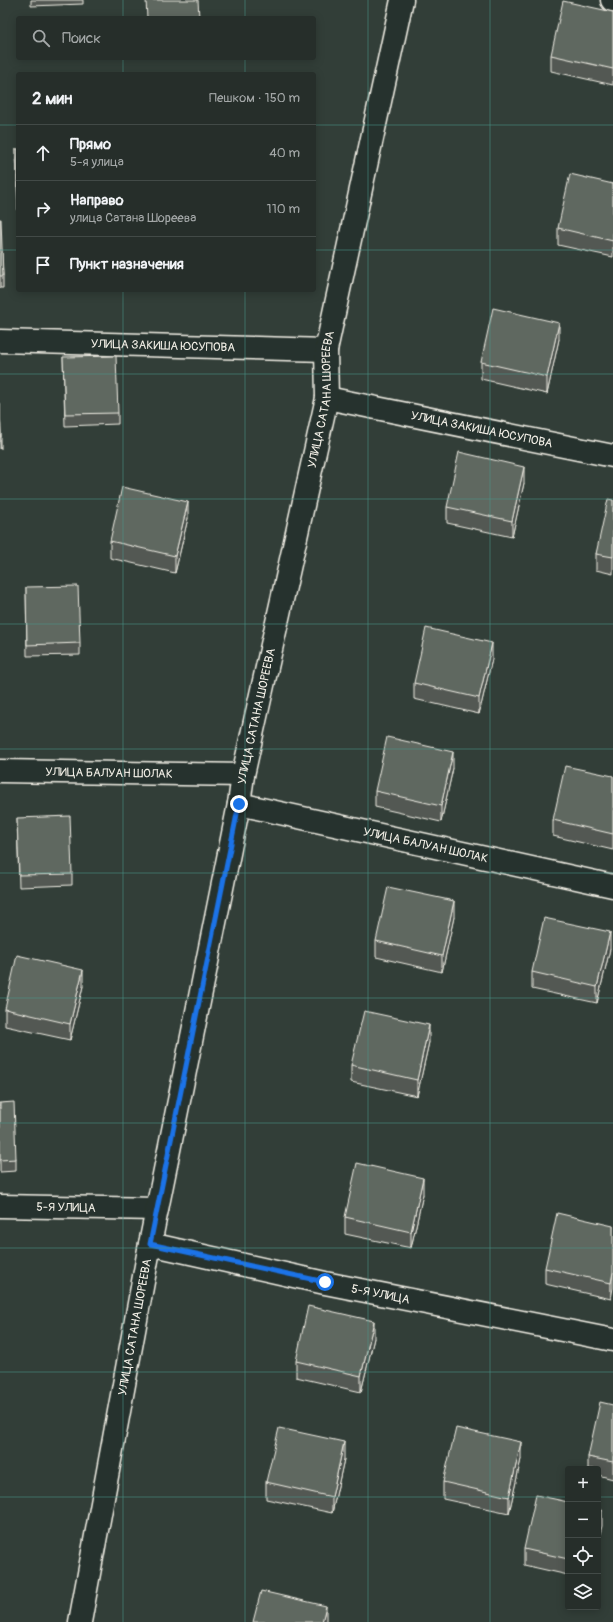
<!DOCTYPE html>
<html lang="ru">
<head>
<meta charset="utf-8">
<style>
  body { margin:0; font-family:Pangolin,sans-serif; background:#323a36; color:#f1f3f6 }
  .controls { position:absolute; right:12px; bottom:12px; display:grid; overflow:hidden; border-radius:4px; box-shadow:0 2px 10px #0003 }
  .controls button { width:36px; height:36px; display:grid; place-items:center; padding:0; border:0; border-bottom:1px solid #424a47; background:#262e2a; color:#f1f3f6; font:20px sans-serif }
  .stop { position:absolute; width:12px; height:12px; margin:-9px; border:3px solid #1a73e8; border-radius:50%; background:#fff }
  .stop.end { background:#1a73e8; border-color:#fff; box-shadow:0 1px 4px #0008 }
  .list { margin:0; padding:0; list-style:none }
  h2 { display:flex; justify-content:space-between; align-items:center; height:52px; margin:0; padding:0 16px; font-size:17px }
  h2 small { font-size:13px; font-weight:400; color:#a4a8a8 }
  .list li { display:grid; grid-template-columns:26px 1fr auto; gap:12px; align-items:center; box-sizing:border-box; height:56px; padding:0 16px; border-top:1px solid #424a47 }
  .list b { display:block; font-size:15px; white-space:nowrap }
  .list p { margin:0; font-size:13px; white-space:nowrap; color:#a4a8a8 }
  .list em { font-size:13px; font-style:normal; color:#a4a8a8 }
  .icon { flex:none; width:22px; height:22px; fill:none; stroke:currentColor; stroke-width:2; stroke-linecap:round; stroke-linejoin:round }
  .map { position:relative; flex:none; width:613px; height:1622px; overflow:hidden }
  .search { position:absolute; background:#262e2a; box-shadow:0 2px 10px #0003; left:16px; top:16px; width:300px; height:44px; display:flex; align-items:center; gap:10px; box-sizing:border-box; padding:0 14px; border-radius:4px; color:#a4a8a8; font-size:15px }
  .panel { position:absolute; background:#262e2a; box-shadow:0 2px 10px #0003; left:16px; top:72px; width:300px; height:220px; border-radius:4px }
  .map>svg:first-child { display:block }
  .lines { fill:none; stroke-linecap:round; stroke-linejoin:round }
  .street-casing { stroke:#f4f1e8; stroke-width:25 }
  .street { stroke:#26332d; stroke-width:22 }
  .wall { fill:#525953; stroke:#f4f1e8 }
  .shaded-wall { fill:#424944; stroke:#f4f1e8 }
  .building { fill:#5f6861; stroke:#f4f1e8 }
  .route { stroke:#1a73e8; stroke-width:5 }
  .grid { fill:none; stroke:#48958c; stroke-width:1; stroke-opacity:0.55 }
  .labels { text-anchor:middle; stroke-width:3; stroke-linejoin:round; paint-order:stroke }
  .street-label { font-size:12px; fill:#f4f1e8; stroke:#26332d }
</style>
</head>
<body>
<div class="map">
<svg width="613" height="1622" viewBox="0 0 613 1622">
  <rect width="100%" height="100%" fill="#323e38"/>
  <filter id="ink" filterUnits="userSpaceOnUse"><feTurbulence type="fractalNoise" baseFrequency=".025" numOctaves="2"/><feDisplacementMap in="SourceGraphic" scale="8" xChannelSelector="R" yChannelSelector="G"/><feConvolveMatrix kernelMatrix="1 2 1 2 8 2 1 2 1" color-interpolation-filters="sRGB"/></filter>
  <g filter="url(#ink)">
    <g class="lines">
      <g class="street-casing">
        <g id="street">
          <path d="M612,0H613"/>
          <path id="s1" d="M0,341L326,350"/>
          <path id="s2" d="M327,398L613,456"/>
          <path id="s3" d="M0,771L243,775"/>
          <path id="s4" d="M239,804L613,886"/>
          <path id="s5" d="M0,1206L157,1209"/>
          <path id="s6" d="M150,1244L325,1283L613,1340"/>
          <path id="s7" d="M80,1622L150,1244L239,804L243,775L327,398L326,350L402,0"/>
        </g>
      </g>
      <use href="#street" class="street"/>
    </g>
    <path class="wall" d="M31,0H83V4L31,6Z
      M613,12V85L551,71V55Z
      M16,149H18V218Z
      M613,184V257L558,245V228Z
      M0,219L3,276V288H0Z
      M559,339L547,394L481,379V362Z
      M63,357L118,413V424L65,426Z
      M0,403L1,437V449H0Z
      M524,483L512,537L447,523V507Z
      M613,500V574L596,570V554Z
      M188,518L175,573L110,558V541Z
      M26,587L80,643V655L27,656Z
      M492,659L479,714L414,699V683Z
      M453,768L441,822L375,807V791Z
      M613,776V850L553,836V820Z
      M17,818L72,874V885L19,887Z
      M454,917L442,972L376,957V941Z
      M610,949L597,1003L532,989V972Z
      M83,986L70,1040L5,1026V1009Z
      M429,1042L417,1096L351,1082V1065Z
      M0,1103L16,1159V1171L0,1172Z
      M423,1194L411,1248L345,1234V1217Z
      M613,1226L611,1299L545,1284V1268Z
      M374,1338L361,1392L296,1377V1361Z
      M613,1405V1479L598,1475V1469H588V1457Z
      M344,1459L332,1513L266,1499V1482Z
      M521,1459L509,1513L443,1499V1482Z
      M568,1502V1575L524,1565V1549Z"/>
    <path class="shaded-wall" d="M559,323V339L547,394V377Z
      M524,467V483L512,537V521Z
      M188,502V518L175,573V556Z
      M492,643V659L479,714V698Z
      M453,752V768L441,822V806Z
      M454,901V917L442,972V956Z
      M610,932V949L597,1003V987Z
      M83,970V986L70,1040V1024Z
      M429,1025V1042L417,1096V1080Z
      M423,1178V1194L411,1248V1232Z
      M613,1272V1288L611,1299V1283Z
      M374,1321V1338L361,1392V1376Z
      M344,1442V1459L332,1513V1497Z
      M521,1442V1459L509,1513V1497Z
      M602,1510V1526L598,1542V1525Z
      M326,1606V1622H322Z"/>
    <path class="building" d="M146,0H198L199,18H147Z
      M563,1L613,12V69L551,55Z
      M16,149H18V207Z
      M570,174L613,184V241L558,228Z
      M0,219H1L3,276H0Z
      M493,308L559,323L547,377L481,362Z
      M116,356L118,413L65,414L63,357Z
      M0,403L1,437H0Z
      M459,452L524,467L512,521L447,507Z
      M122,487L188,502L175,556L110,541Z
      M608,499L613,500V557L596,554Z
      M78,586L80,643L27,645L26,587Z
      M426,628L492,643L479,698L414,683Z
      M387,737L453,752L441,806L375,791Z
      M565,766L613,776V834L553,820Z
      M70,816L72,874L19,875L17,818Z
      M388,887L454,901L442,956L376,941Z
      M544,918L610,932L597,987L532,972Z
      M17,955L83,970L70,1024L5,1009Z
      M364,1011L429,1025L417,1080L351,1065Z
      M14,1102L16,1159L0,1160V1103Z
      M357,1163L423,1178L411,1232L345,1217Z
      M557,1213L613,1226V1272L611,1283L545,1268Z
      M308,1306L374,1321L361,1376L296,1361Z
      M600,1402L613,1405V1462L588,1457Z
      M279,1428L344,1442L332,1497L266,1482Z
      M456,1428L521,1442L509,1497L443,1482Z
      M536,1495L568,1502V1559L524,1549Z
      M598,1509L602,1510L598,1525Z
      M261,1591L326,1606L322,1622H253Z"/>
  </g>
  <g class="lines" filter="url(#ink)">
    <path class="route" d="M239,804L150,1244L325,1282"/>
  </g>
  <path class="grid" d="M123,0V18M245,0V18M368,0V1622M490,0V1622M123,58V74M245,58V74M0,125H18M314,125H613M0,250H18M314,250H613M123,290V1622M245,290V1622M0,374H613M0,499H613M0,624H613M0,749H613M0,873H613M0,998H613M0,1123H613M0,1248H613M0,1372H613M0,1497H568M598,1497H613"/>
  <g class="labels">
    <g class="street-label">
      <text dy="4" stroke="none"><textPath href="#s1" startOffset="163">УЛИЦА ЗАКИША ЮСУПОВА</textPath></text>
      <text dy="4" stroke="none"><textPath href="#s7" startOffset="1247">УЛИЦА САТАНА ШОРЕЕВА</textPath></text>
      <text dy="4" stroke="none"><textPath href="#s2" startOffset="158">УЛИЦА ЗАКИША ЮСУПОВА</textPath></text>
      <text dy="4" stroke="none"><textPath href="#s7" startOffset="923">УЛИЦА САТАНА ШОРЕЕВА</textPath></text>
      <text dy="4" stroke="none"><textPath href="#s3" startOffset="109">УЛИЦА БАЛУАН ШОЛАК</textPath></text>
      <text dy="4" stroke="none"><textPath href="#s4" startOffset="191">УЛИЦА БАЛУАН ШОЛАК</textPath></text>
      <text dy="4" stroke="none"><textPath href="#s5" startOffset="66">5-Я УЛИЦА</textPath></text>
      <text dy="4" stroke="none"><textPath href="#s6" startOffset="236">5-Я УЛИЦА</textPath></text>
      <text dy="4" stroke="none"><textPath href="#s7" startOffset="300">УЛИЦА САТАНА ШОРЕЕВА</textPath></text>
    </g>
  </g>
</svg>
<div class="controls">
<button>+</button>
<button>−</button>
<button><svg class="icon" aria-label="locate" viewBox="0 0 24 24"><circle cx="12" cy="12" r="6"/><path d="M12 2v4M12 18v4M2 12h4M18 12h4"/></svg></button>
<button><svg class="icon" aria-label="layers" viewBox="0 0 24 24"><path d="M12 4l9 5-9 5-9-5zM3 14l9 5 9-5"/></svg></button>
</div>
<div class="stop" style="left:325px;top:1282px"></div>
<div class="stop end" style="left:239px;top:804px"></div>
<div class="search"><svg class="icon" aria-label="search" viewBox="0 0 24 24"><circle cx="10" cy="10" r="6"/><path d="M15 15l6 6"/></svg>Поиск</div>
<section class="panel">
<h2>2 мин<small>Пешком · 150 m</small></h2>
<ul class="list">
<li><svg class="icon" aria-label="ahead" viewBox="0 0 24 24"><path d="M12 20V5M6 11l6-6 6 6"/></svg><div><b>Прямо</b><p>5-я улица</p></div><em>40 m</em></li>
<li><svg class="icon" aria-label="right" viewBox="0 0 24 24"><path d="M7 20v-9h11M14 6l5 5-5 5"/></svg><div><b>Направо</b><p>улица Сатана Шореева</p></div><em>110 m</em></li>
<li><svg class="icon" aria-label="arrive" viewBox="0 0 24 24"><path d="M6 21V4h12l-3 4 3 4H6"/></svg><div><b>Пункт назначения</b></div></li>
</ul>
</section>
</div>
</body>
</html>
